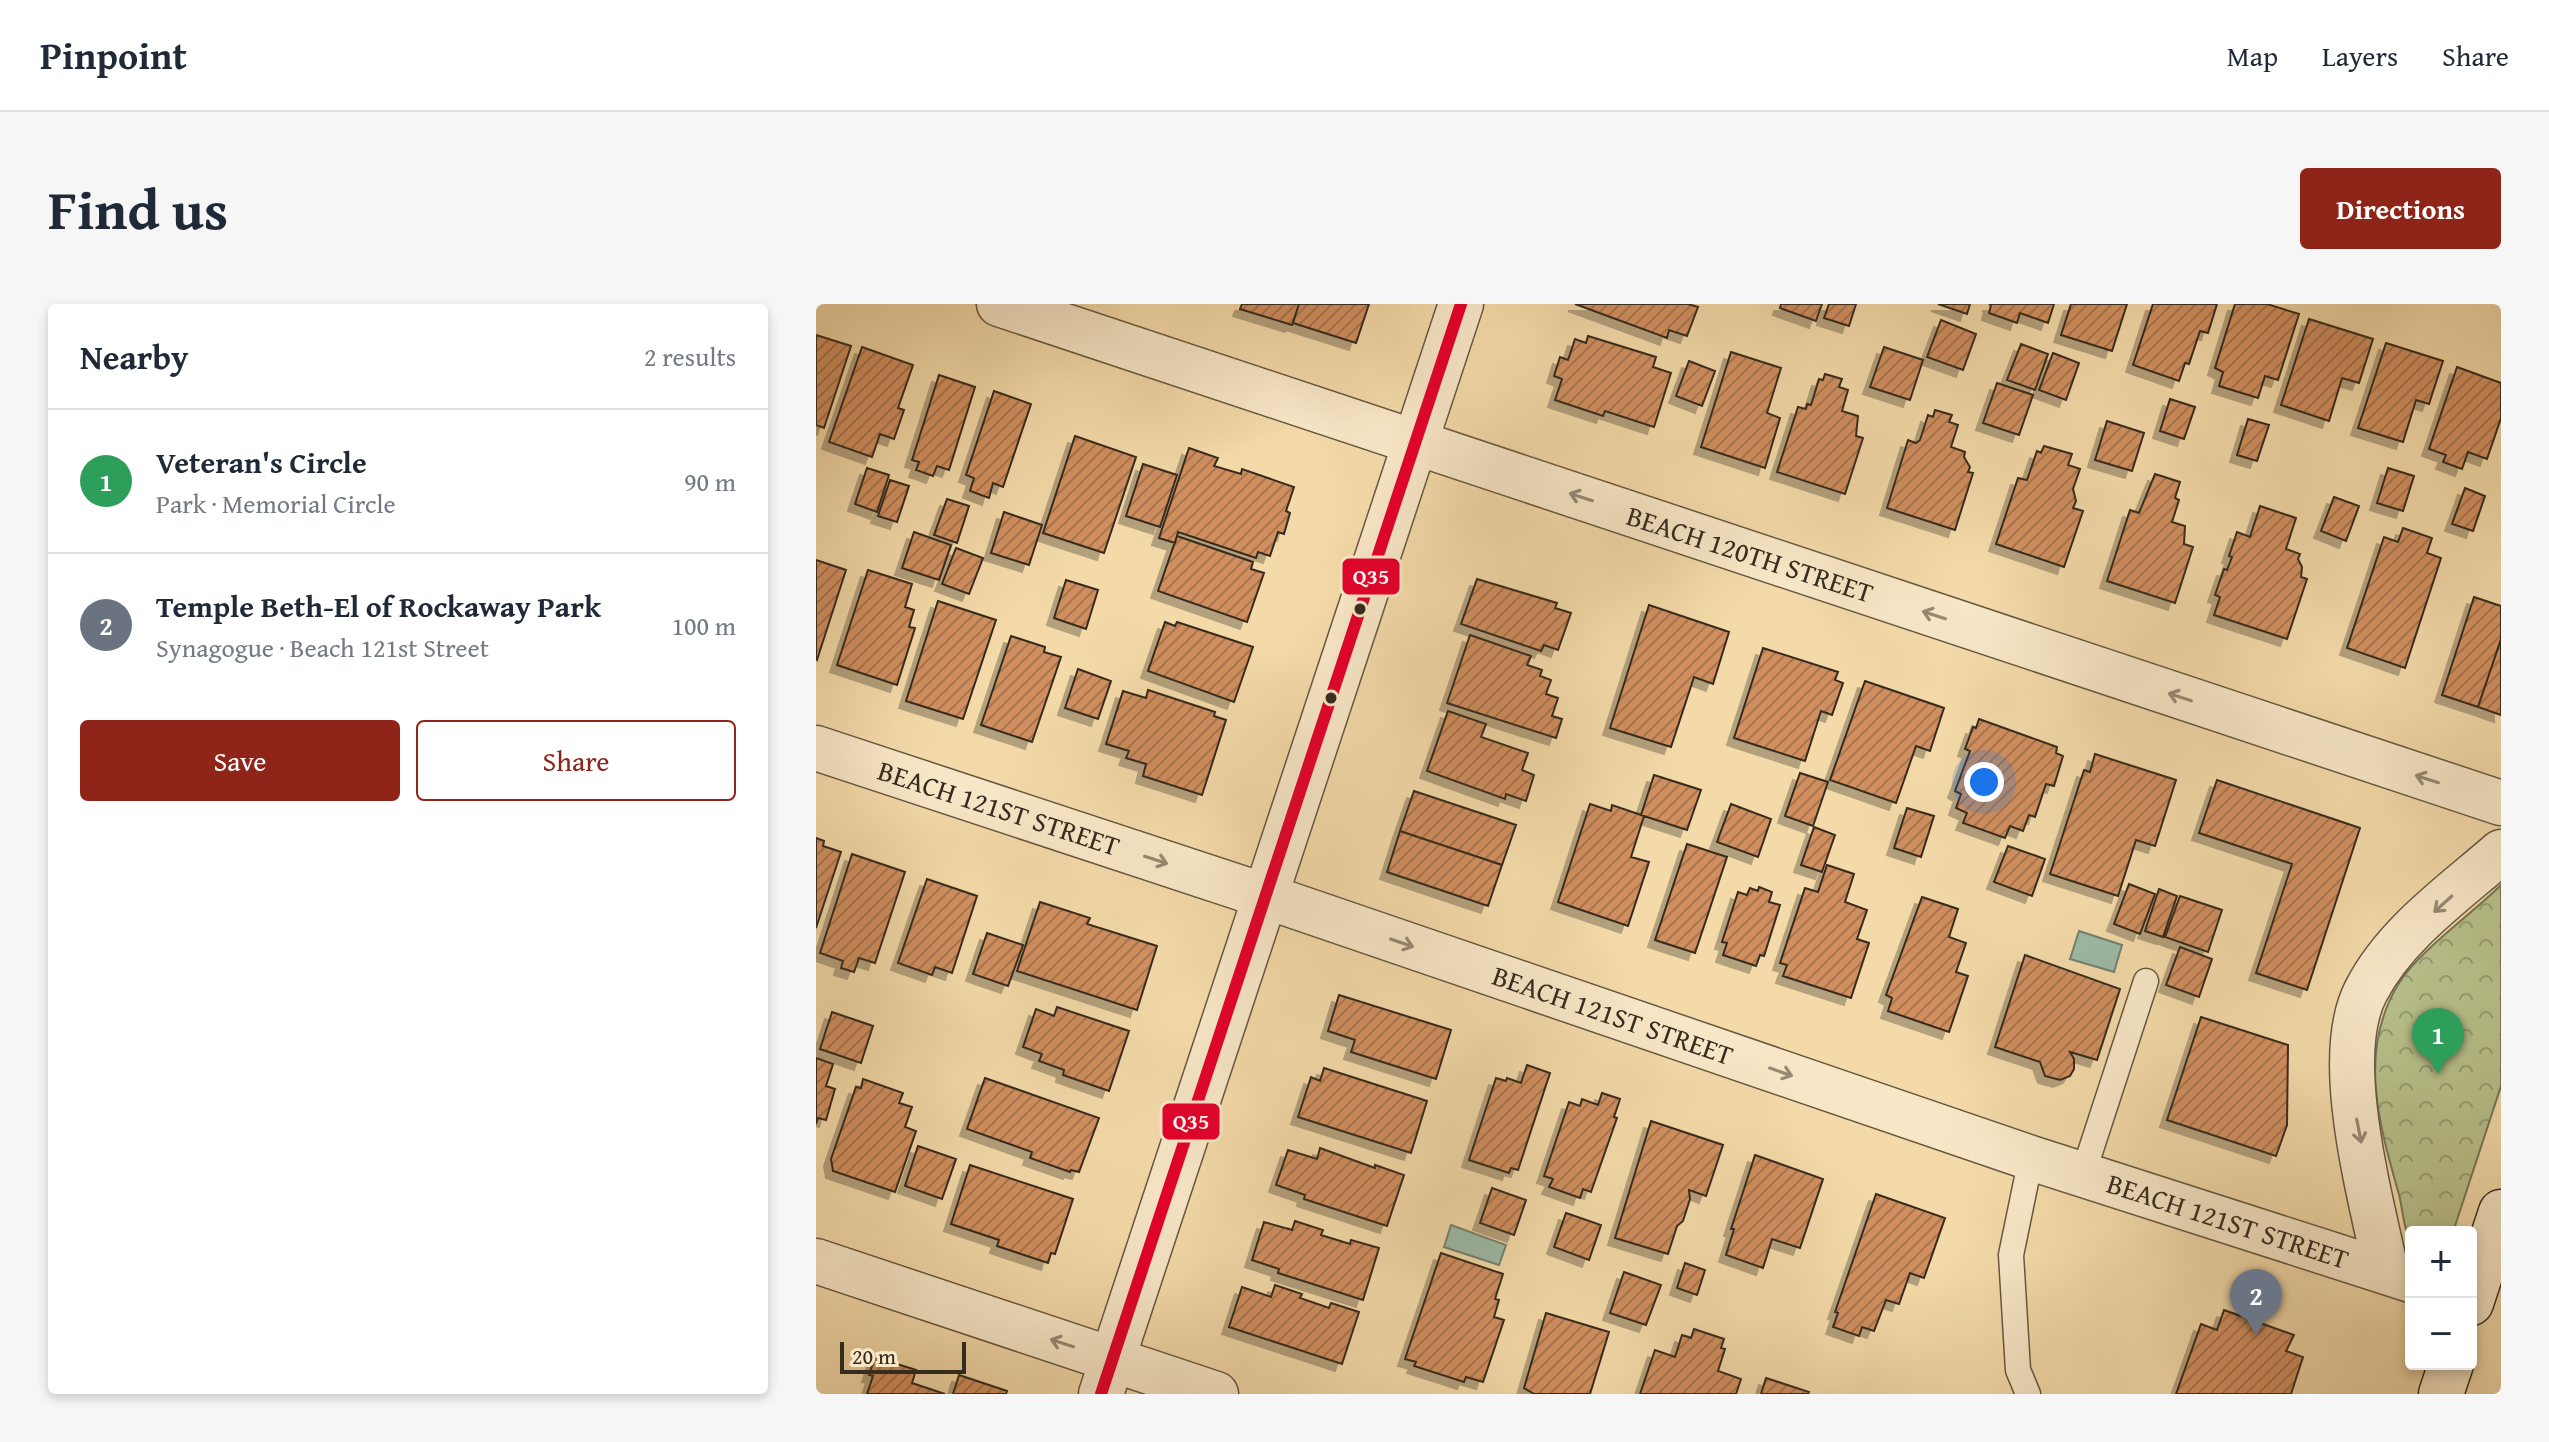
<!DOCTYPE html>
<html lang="en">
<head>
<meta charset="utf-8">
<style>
  body { margin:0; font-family:"Gentium Book Plus",serif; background:#f6f6f7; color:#1f2937 }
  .controls { position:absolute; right:24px; bottom:24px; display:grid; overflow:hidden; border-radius:8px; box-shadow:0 4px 12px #0003 }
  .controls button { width:72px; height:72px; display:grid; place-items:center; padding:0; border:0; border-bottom:2px solid #e0e1e3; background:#fff; color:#1f2937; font:40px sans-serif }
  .scale { position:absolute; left:24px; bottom:20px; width:126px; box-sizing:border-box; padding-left:8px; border:4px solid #362b1f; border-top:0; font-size:22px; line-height:28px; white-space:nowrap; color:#362b1f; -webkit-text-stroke:6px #f8e7c7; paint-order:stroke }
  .you { position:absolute; left:1168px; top:478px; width:28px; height:28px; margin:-20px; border:6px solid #fff; border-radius:50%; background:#1a73e8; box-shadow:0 0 0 12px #1a73e833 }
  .badge { display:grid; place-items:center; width:52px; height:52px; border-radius:50%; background:#8f2418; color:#fff; font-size:26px; font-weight:700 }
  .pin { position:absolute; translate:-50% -66px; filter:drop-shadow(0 2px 4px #0008) }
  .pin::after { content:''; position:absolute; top:42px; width:28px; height:24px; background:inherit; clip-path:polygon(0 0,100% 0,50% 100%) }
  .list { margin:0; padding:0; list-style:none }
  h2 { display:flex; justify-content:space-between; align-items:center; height:104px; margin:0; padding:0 32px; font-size:34px }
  h2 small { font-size:26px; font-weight:400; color:#747a83 }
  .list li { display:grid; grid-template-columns:52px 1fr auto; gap:24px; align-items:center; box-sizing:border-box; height:144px; padding:0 32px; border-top:2px solid #e0e1e3 }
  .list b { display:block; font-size:30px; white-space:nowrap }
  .list p { margin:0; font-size:26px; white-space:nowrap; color:#747a83 }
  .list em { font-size:26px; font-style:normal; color:#747a83 }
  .actions { display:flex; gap:16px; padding:24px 32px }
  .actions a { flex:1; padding:18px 0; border:2px solid #8f2418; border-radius:8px; text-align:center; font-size:28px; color:#8f2418 }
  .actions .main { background:#8f2418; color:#fff }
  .map { position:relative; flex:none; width:1685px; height:1090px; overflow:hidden; border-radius:8px }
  header { display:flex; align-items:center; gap:48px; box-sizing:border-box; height:112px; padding:0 40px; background:#fff; border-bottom:2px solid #e0e1e3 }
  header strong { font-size:38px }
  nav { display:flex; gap:44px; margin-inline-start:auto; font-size:28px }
  .intro { display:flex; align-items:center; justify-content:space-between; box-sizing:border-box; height:192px; padding:0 48px }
  h1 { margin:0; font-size:56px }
  .button { padding:20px 36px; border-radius:8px; background:#8f2418; color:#fff; font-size:28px; font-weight:700 }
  main { display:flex; gap:48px; padding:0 48px }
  aside { flex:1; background:#fff; border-radius:8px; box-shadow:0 4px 12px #0003 }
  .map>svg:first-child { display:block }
  .park { fill:url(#park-crowns); stroke:#777655; stroke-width:2 }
  .water { fill:#9cbba7; stroke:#738171; stroke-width:2 }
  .building { fill:url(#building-hatch); stroke:#362b1f; stroke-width:2; filter:url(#shadow) }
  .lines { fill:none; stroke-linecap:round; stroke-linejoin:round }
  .lane-casing { stroke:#665742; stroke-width:27 }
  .street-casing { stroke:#665742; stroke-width:47 }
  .secondary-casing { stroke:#362b1f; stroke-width:47 }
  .lane { stroke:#f8e7c7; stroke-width:24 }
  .street { stroke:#f8e7c7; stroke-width:44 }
  .secondary { stroke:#f8e7c7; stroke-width:44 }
  .bus-1-casing { stroke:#f8e7c7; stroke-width:18 }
  .bus-1 { stroke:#e4002b; stroke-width:12 }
  .oneway { stroke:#978973 }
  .bus-dot { fill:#362b1f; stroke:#f8e7c7; stroke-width:3 }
  .labels { text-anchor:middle; stroke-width:6; stroke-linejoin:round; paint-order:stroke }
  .street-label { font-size:28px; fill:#362b1f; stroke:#f8e7c7 }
  .line-badge { stroke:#f8e7c7; stroke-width:3 }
  .badge-label { font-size:22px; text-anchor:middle; font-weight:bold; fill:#fff }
</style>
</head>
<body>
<header>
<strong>Pinpoint</strong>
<nav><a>Map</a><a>Layers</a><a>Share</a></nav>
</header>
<div class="intro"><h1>Find us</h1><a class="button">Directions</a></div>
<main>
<aside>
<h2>Nearby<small>2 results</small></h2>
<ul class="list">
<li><span class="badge" style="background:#2e9e5b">1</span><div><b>Veteran's Circle</b><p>Park · Memorial Circle</p></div><em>90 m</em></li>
<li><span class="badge" style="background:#6b7280">2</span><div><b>Temple Beth-El of Rockaway Park</b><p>Synagogue · Beach 121st Street</p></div><em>100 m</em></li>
</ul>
<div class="actions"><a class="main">Save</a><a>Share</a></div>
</aside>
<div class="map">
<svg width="1685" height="1090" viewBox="0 0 1685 1090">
  <defs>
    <pattern id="park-crowns" width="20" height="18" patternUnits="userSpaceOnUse" patternTransform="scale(2)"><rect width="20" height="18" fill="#b8c08b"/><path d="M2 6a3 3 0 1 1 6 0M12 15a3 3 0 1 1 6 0" fill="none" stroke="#969c71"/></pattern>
    <pattern id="building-hatch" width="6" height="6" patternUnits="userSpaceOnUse" patternTransform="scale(2)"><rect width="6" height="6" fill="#d18f5f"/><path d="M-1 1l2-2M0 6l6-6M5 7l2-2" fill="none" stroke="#aa754e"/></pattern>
    <filter id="shadow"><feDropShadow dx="-7" dy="7" stdDeviation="0" flood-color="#0004"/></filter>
  </defs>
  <rect width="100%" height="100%" fill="#f4daa9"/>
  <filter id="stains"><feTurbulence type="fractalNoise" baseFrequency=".0025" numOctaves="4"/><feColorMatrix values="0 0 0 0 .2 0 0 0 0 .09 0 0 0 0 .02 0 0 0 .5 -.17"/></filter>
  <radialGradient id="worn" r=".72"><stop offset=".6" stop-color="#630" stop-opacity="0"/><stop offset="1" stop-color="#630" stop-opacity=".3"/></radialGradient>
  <path class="park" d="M1685,581V782L1637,928H1595V940C1587,924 1587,904 1582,887C1562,817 1542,745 1583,679C1602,648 1657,609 1685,581Z"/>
  <path class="water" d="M1263,627L1306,641L1298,668L1254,655Z
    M635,921L690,941L683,961L628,943Z"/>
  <path class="building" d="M426,0H483L476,21L424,5Z
    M483,0H553L540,39L477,19Z
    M759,0H872L882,3L871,32L853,26L851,34Z
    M965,0H1006L1000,17L964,4Z
    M1013,0H1040L1033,22L1008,14Z
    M1122,0H1154L1151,10Z
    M1173,0H1238L1232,19L1204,9L1201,19L1173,9L1175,1Z
    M1255,0H1311L1296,47L1245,31Z
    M1337,0H1401L1392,29L1384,27L1373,60L1369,59L1363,77L1317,61Z
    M1419,0H1451L1483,10L1462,76L1449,72L1442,94L1403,82L1407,68L1399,64Z
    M1493,15L1557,35L1543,79L1526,74L1513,117L1465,101Z
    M1125,16L1160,30L1147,66L1111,53Z
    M0,31L35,42L8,124L0,121Z
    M772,32L840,53L837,63L855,69L838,123L789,107L787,112L739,96L746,75L738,72L744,53L752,56L759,35L770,39Z
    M1570,39L1627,57L1613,100L1600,96L1587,138L1542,124Z
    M1205,40L1232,50L1219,86L1191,76Z
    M46,43L97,61L82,104L88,106L78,135L64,130L56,153L13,138Z
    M1068,43L1107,56L1094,96L1054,83Z
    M915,48L965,64L951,109L964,114L949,164L885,143Z
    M1237,49L1263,59L1250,96L1223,86Z
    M873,57L899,67L886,102L860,92Z
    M1641,63L1685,79V114L1671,155L1652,148L1646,165L1627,158L1630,151L1613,145Z
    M1009,70L1026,75L1023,83L1032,86L1026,107L1042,112L1040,132L1047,134L1029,190L961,168L982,103L990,105L991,100L995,101L1003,75L1007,76Z
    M123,71L159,83L133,166L121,162L117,172L100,166L103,158L96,156Z
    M1181,79L1217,91L1203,131L1167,119Z
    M178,87L215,100L187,183L177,179L173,194L154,187L158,174L150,171Z
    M1354,95L1379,103L1368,135L1344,127Z
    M1119,106L1136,111L1133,118L1142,121L1135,143L1149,148L1148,153L1154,163L1152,168L1157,169L1139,226L1071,204L1092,136L1100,139L1104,136L1112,111L1117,113Z
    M1432,115L1453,121L1441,157L1421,151Z
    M1291,117L1328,129L1316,167L1279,156Z
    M259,132L320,153L288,249L227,229Z
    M1228,142L1256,150L1252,161L1264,165L1257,185L1260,197L1257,204L1267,207L1248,263L1180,240L1202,174L1211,176L1221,147L1225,149Z
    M373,144L402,154L398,162L425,170L426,165L478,183L470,207L474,209L468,230L462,228L454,252L442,248L440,254L362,228L359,239L343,234Z
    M327,160L361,171L344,223L310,212Z
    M51,164L73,171L61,208L39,200Z
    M1572,164L1598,172L1587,207L1561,199Z
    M1339,170L1364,178L1359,194L1363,196L1356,218L1369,222L1368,240L1377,243L1359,299L1291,277L1314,206L1323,209Z
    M74,176L93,182L81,218L62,212Z
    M1649,184L1669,192L1657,227L1636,220Z
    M1518,193L1543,202L1530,237L1505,227Z
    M131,195L153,202L141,239L118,231Z
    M1444,202L1480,214L1470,245L1484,250L1482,255L1486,263L1485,273L1491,275L1471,335L1398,311L1404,293L1399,291L1408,265L1411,266L1416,253L1413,252L1421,228L1434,233Z
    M188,208L226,221L213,261L175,249Z
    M1587,224L1616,234L1611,249L1625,254L1589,364L1531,344L1568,233L1582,238Z
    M98,228L135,241L123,276L86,264Z
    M361,232L437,258L435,265L448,269L431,318L342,287Z
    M140,244L167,254L153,290L126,280Z
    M0,256L30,266L1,356L0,355Z
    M52,266L96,280L89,303L98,306L93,323L99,324L81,381L21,361Z
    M661,275L741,299L739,304L755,309L742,346L728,341L725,347L645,320Z
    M250,276L282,286L270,325L238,314Z
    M1658,293L1685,302V335L1662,403L1626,391Z
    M122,297L180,316L147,415L90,397Z
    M833,301L913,328L897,380L878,373L855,443L794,424Z
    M349,318L359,322L361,318L437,343L418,398L332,367Z
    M654,331L715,352L711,361L726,366L724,372L735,376L730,390L742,394L736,412L746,415L740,434L631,399Z
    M195,332L229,343L228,348L245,353L216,438L165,421Z
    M1685,335V411L1662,403Z
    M947,344L1022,368L1019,376L1027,379L1016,411L1005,407L989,457L918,434Z
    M262,365L295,377L282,415L249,404Z
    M1049,377L1128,404L1114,447L1100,442L1080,499L1014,476Z
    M332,386L399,408L398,412L410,416L386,491L327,472L330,460L310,454L313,447L290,440L307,387L330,394Z
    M632,407L670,420L665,433L712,449L706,466L718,471L710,497L690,490L689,495L611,467Z
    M1163,415L1241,443L1240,449L1247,452L1238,482L1230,480L1219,513L1213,511L1207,527L1194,522L1189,534L1147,519L1151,509L1140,504L1145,490L1139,487L1154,447L1149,445L1157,423L1160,424Z
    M1279,450L1360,476L1339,542L1320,536L1302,592L1234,570L1268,466L1274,468Z
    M984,469L1012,478L997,522L969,512Z
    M838,471L885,486L871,526L825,511Z
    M1401,476L1544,524L1491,686L1440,669L1476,560L1383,529Z
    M598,487L700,521L686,561L584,527Z
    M774,500L795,507L796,501L828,512L815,553L833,558L812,622L742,598Z
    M915,500L955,515L942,553L901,538Z
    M1091,504L1118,512L1105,553L1078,544Z
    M998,523L1019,531L1006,568L985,561Z
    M584,527L686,561L672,602L571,568Z
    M0,534L8,537L7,542L25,548L0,624Z
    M871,540L911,553L879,649L839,636Z
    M1192,542L1229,555L1216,592L1178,578Z
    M36,550L89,568L59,659L43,654L38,668L25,664L27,657L4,649Z
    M1011,561L1038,570L1029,598L1051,606L1041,635L1053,639L1035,694L967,672L971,661L964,659L989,584L1002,588Z
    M111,575L161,592L136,669L119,663L116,671L82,659Z
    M1313,580L1339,590L1324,630L1298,620Z
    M943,583L956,588L953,598L964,601L948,652L944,651L940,662L907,651L911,639L906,638L922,588L931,591L934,584L942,587Z
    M1343,585L1361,592L1347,633L1329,627Z
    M1364,592L1406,606L1392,648L1349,633Z
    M1106,593L1142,605L1133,633L1150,639L1140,668L1152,672L1133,728L1072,707L1076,694L1070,691Z
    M224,598L274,614L271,620L341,642L321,706L201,667Z
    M171,629L207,641L192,682L157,670Z
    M1364,643L1396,655L1383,693L1350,681Z
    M1209,651L1304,685L1281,756L1254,748L1258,755V765L1254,772L1244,776L1229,772L1224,758L1179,743Z
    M523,691L635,726L620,775L535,748L539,736L512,727Z
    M241,703L313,727L293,787L247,771L248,766L223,757L226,750L207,743L220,705L238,712Z
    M16,708L57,722L45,759L4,745Z
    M1385,713L1472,741L1471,821L1460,852L1351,816Z
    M0,754L17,760L10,782L19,785L10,816L2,814L0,820Z
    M711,761L734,769L702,866L695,864L693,869L653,856L680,774L690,777L691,774L705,779Z
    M508,764L611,797L595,849L482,813L495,773L504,777Z
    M169,774L283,814L263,868L255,866L254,868L214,854L216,848L151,825Z
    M47,775L87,789L83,799L96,803L89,823L100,827L79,888L17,867L15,855L40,783L45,784Z
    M786,789L804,795L798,813L801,814L775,888L767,885L764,894L733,883L737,875L728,872L753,798L764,802L766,795L782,801Z
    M835,817L907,841L890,892L873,886L874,895L867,917L861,922L852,950L799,934Z
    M102,842L140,855L126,895L89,882Z
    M504,844L559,864V861L588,871L571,922L488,895L489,891L460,881L472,846L501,855Z
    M939,851L1007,875L984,944L956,935L947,964L910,951L918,925H915Z
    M154,861L257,895L239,950L235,949L232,959L181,942L183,936L135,920Z
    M676,884L710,896L698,931L664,919Z
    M1060,890L1129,914L1108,974L1094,969L1083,1000L1070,996L1058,1027L1046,1023L1043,1032L1017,1023L1022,1009L1019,1008Z
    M750,909L785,921L773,956L738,943Z
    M479,917L507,926L505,931L534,940L535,936L563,944L547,996L462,969L463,965L436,956L448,918L476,926Z
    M625,949L687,970L679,995L683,996L678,1013L688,1016L667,1078L650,1073L648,1078L598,1062L600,1058L589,1055Z
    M869,959L889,966L881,991L861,984Z
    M808,968L845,981L830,1021L794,1009Z
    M459,981L486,990L484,994L513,1004L515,999L543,1008L526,1060L413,1023L426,983L455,993Z
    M1408,1006L1478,1031L1470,1047L1487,1053L1475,1090H1360L1385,1020L1401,1026Z
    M730,1009L793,1028L774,1090H718L708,1084Z
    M878,1025L908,1035L905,1044L909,1045L902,1067L925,1075L920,1090H824L839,1046L859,1053L866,1031L875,1034Z
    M59,1053L100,1066L96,1079L129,1090H51L57,1072L53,1071Z
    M143,1071L191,1087L190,1090H137Z
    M950,1074L993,1088L992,1090H945Z"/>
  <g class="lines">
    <g class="lane-casing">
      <path id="lane" d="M1267,870L1330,677
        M1212,1090L1202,1066L1195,951L1215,854"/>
    </g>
    <g class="street-casing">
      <path id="street" d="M183,0L1685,499
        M0,444L449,592L1215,854L1595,976
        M0,957L400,1090
        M1570,967C1555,894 1515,753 1550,687C1579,630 1638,589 1685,548
        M285,1090L645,0"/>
    </g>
    <g class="secondary-casing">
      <path id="secondary" d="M1655,999L1685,908
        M1625,1090L1635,1060"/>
    </g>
    <use href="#lane" class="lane"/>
    <use href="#street" class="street"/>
    <use href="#secondary" class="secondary"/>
    <g class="bus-1-casing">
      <path id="bus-1" d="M285,1090L645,0"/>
    </g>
    <use href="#bus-1" class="bus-1"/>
  </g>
  <defs><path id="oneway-shaft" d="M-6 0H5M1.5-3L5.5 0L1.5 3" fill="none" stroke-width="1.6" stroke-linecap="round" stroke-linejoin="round" transform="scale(2)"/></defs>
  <g class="oneway">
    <use href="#oneway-shaft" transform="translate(765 193) rotate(-162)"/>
    <use href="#oneway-shaft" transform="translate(1118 311) rotate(-162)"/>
    <use href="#oneway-shaft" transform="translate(1364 393) rotate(-162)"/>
    <use href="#oneway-shaft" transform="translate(1611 475) rotate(-162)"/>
    <use href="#oneway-shaft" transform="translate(340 556) rotate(18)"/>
    <use href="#oneway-shaft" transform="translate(1627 600) rotate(138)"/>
    <use href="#oneway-shaft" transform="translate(586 639) rotate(19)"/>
    <use href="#oneway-shaft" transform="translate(965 768) rotate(19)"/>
    <use href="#oneway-shaft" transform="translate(1543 827) rotate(79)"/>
    <use href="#oneway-shaft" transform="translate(246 1039) rotate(-162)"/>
  </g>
  <g class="bus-dot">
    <circle cx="544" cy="305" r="7"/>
    <circle cx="515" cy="394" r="7"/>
  </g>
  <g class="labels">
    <g class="street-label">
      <text transform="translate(934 250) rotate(18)" y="10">BEACH 120TH STREET</text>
      <text transform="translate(183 504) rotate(18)" y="10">BEACH 121ST STREET</text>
      <text transform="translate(797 711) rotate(19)" y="10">BEACH 121ST STREET</text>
      <text transform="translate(1412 917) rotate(18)" y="10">BEACH 121ST STREET</text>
    </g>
  </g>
  <g class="line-badge">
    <rect x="525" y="253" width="60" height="39" rx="8" fill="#e4002b"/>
    <rect x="345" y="798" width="60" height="39" rx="8" fill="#e4002b"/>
  </g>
  <g class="badge-label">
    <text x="555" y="280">Q35</text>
    <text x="375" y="825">Q35</text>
  </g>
  <rect width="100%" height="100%" filter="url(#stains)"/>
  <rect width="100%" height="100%" fill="url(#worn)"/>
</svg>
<div class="controls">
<button>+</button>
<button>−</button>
</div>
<div class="scale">20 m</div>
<div class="you"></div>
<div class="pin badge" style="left:1622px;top:770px;background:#2e9e5b">1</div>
<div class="pin badge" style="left:1440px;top:1031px;background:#6b7280">2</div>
</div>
</main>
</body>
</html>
